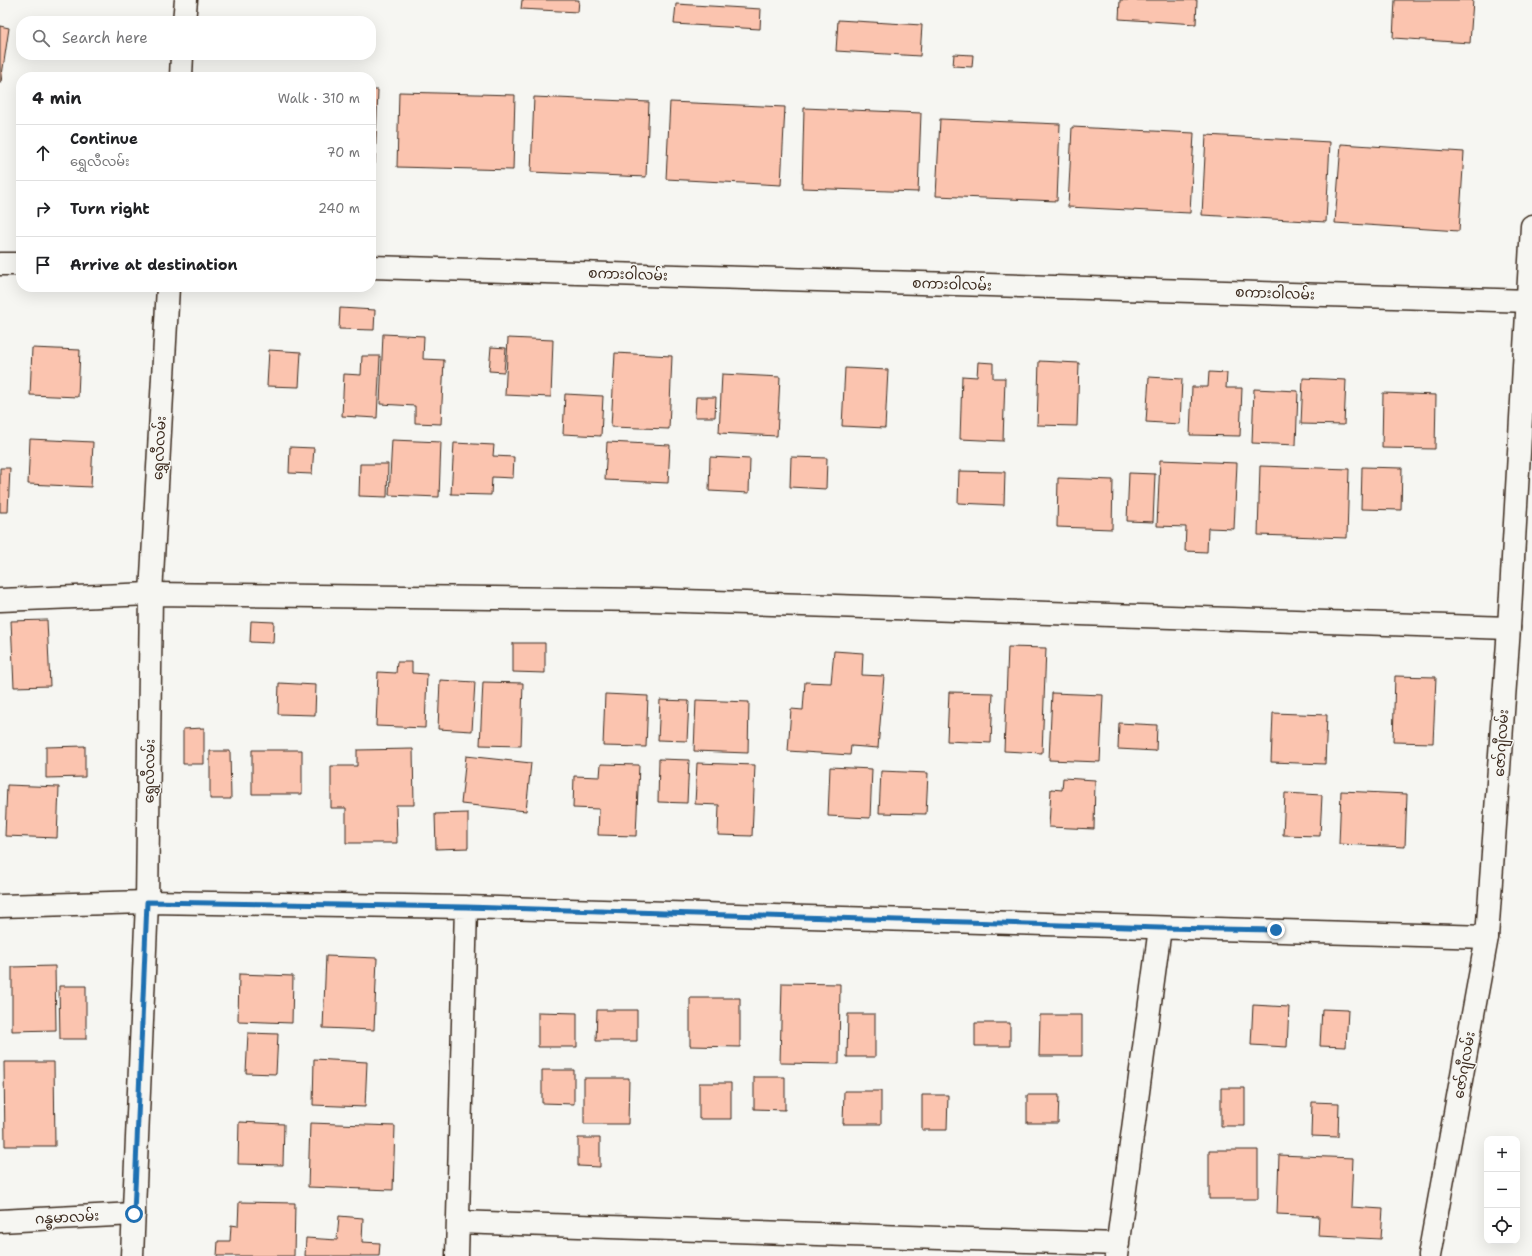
<!DOCTYPE html>
<html lang="en">
<head>
<meta charset="utf-8">
<style>
  body { margin:0; font-family:"Shantell Sans","Noto Sans Myanmar",sans-serif; background:#f2f2f2; color:#202124 }
  .controls { position:absolute; right:12px; bottom:12px; display:grid; overflow:hidden; border-radius:8px; box-shadow:0 4px 16px #0002 }
  .controls button { width:36px; height:36px; display:grid; place-items:center; padding:0; border:0; border-bottom:1px solid #e0e0e0; background:#fff; color:#202124; font:20px sans-serif }
  .stop { position:absolute; width:12px; height:12px; margin:-9px; border:3px solid #1f6fb2; border-radius:50%; background:#fff }
  .stop.end { background:#1f6fb2; border-color:#fff; box-shadow:0 1px 4px #0008 }
  .list { margin:0; padding:0; list-style:none }
  h2 { display:flex; justify-content:space-between; align-items:center; height:52px; margin:0; padding:0 16px; font-size:17px }
  h2 small { font-size:13px; font-weight:400; color:#757577 }
  .list li { display:grid; grid-template-columns:26px 1fr auto; gap:12px; align-items:center; box-sizing:border-box; height:56px; padding:0 16px; border-top:1px solid #e0e0e0 }
  .list b { display:block; font-size:15px; white-space:nowrap }
  .list p { margin:0; font-size:13px; white-space:nowrap; color:#757577 }
  .list em { font-size:13px; font-style:normal; color:#757577 }
  .icon { flex:none; width:22px; height:22px; fill:none; stroke:currentColor; stroke-width:2; stroke-linecap:round; stroke-linejoin:round }
  .map { position:relative; flex:none; width:1532px; height:1256px; overflow:hidden }
  .search { position:absolute; background:#fff; box-shadow:0 4px 16px #0002; left:16px; top:16px; width:360px; height:44px; display:flex; align-items:center; gap:10px; box-sizing:border-box; padding:0 14px; border-radius:16px; color:#757577; font-size:15px }
  .panel { position:absolute; background:#fff; box-shadow:0 4px 16px #0002; left:16px; top:72px; width:360px; height:220px; border-radius:16px }
  .map>svg:first-child { display:block }
  .building { fill:#fbc4af; stroke:#3b2a1e }
  .lines { fill:none; stroke-linecap:round; stroke-linejoin:round }
  .street-casing { stroke:#3b2a1e; stroke-width:25 }
  .secondary-casing { stroke:#3b2a1e; stroke-width:25 }
  .street { stroke:#f6f6f2; stroke-width:22 }
  .secondary { stroke:#f6f6f2; stroke-width:22 }
  .route { stroke:#1f6fb2; stroke-width:5 }
  .labels { text-anchor:middle; stroke-width:3; stroke-linejoin:round; paint-order:stroke }
  .street-label { font-size:14px; fill:#3b2a1e; stroke:#f6f6f2 }
</style>
</head>
<body>
<div class="map">
<svg width="1532" height="1256" viewBox="0 0 1532 1256">
  <rect width="100%" height="100%" fill="#f6f6f2"/>
  <filter id="ink" filterUnits="userSpaceOnUse"><feTurbulence type="fractalNoise" baseFrequency=".025" numOctaves="2"/><feDisplacementMap in="SourceGraphic" scale="8" xChannelSelector="R" yChannelSelector="G"/><feConvolveMatrix kernelMatrix="1 2 1 2 8 2 1 2 1" color-interpolation-filters="sRGB"/></filter>
  <g filter="url(#ink)">
    <path class="building" d="M522,0H579L578,12L521,9Z
      M1120,0H1197L1196,24L1119,19Z
      M1395,0H1473L1470,43L1393,38Z
      M676,4L761,9L760,29L674,24Z
      M838,20L922,25L920,56L836,51Z
      M0,26L9,28L1,82H0Z
      M954,54L973,55L972,67L953,66Z
      M371,90H378L375,164H371Z
      M399,92L515,95L513,170L397,167Z
      M534,97L649,102L646,177L531,172Z
      M670,102L785,107L781,185L666,179Z
      M804,108L921,113L918,192L802,188Z
      M940,119L1060,124L1057,201L936,196Z
      M1072,127L1194,133L1190,213L1068,207Z
      M1206,135L1330,142L1326,222L1202,215Z
      M1341,144L1464,152L1459,231L1335,223Z
      M340,308L375,310L374,330L339,329Z
      M383,334L424,336L423,359L444,360L441,424L415,423V406L380,404Z
      M508,338L553,340L551,397L505,395Z
      M491,347L506,348L504,372L489,371Z
      M32,348L80,350L78,397L30,395Z
      M269,350L301,352L299,387L267,386Z
      M615,353L672,356L669,429L611,427Z
      M362,356H380L377,418L342,416L344,374L361,375Z
      M1039,361L1079,363L1077,426L1037,425Z
      M978,362L993,363V378H1005L1003,441L960,439L962,376L977,377Z
      M845,368L888,370L885,428L842,426Z
      M1209,372L1227,373L1226,388H1242L1240,436L1190,435L1192,387H1208Z
      M722,374L780,377L777,436L719,433Z
      M1149,377L1182,379L1180,424L1146,422Z
      M1303,378L1346,380L1344,425L1301,424Z
      M1254,389L1298,391L1296,445L1252,443Z
      M1383,393L1436,395L1435,449L1382,448Z
      M565,394L603,396L601,436L563,434Z
      M696,397H716L715,417H695Z
      M30,439L93,442L91,487L28,484Z
      M392,440L441,442L439,497L389,495Z
      M607,442L670,445L668,483L605,480Z
      M454,443L494,445L493,456L514,457L513,478L492,477L491,495L451,494Z
      M290,447L314,448L312,474L289,473Z
      M710,457L750,459L749,493L709,491Z
      M791,457L827,458L826,489L790,487Z
      M1160,460L1237,463L1234,529L1208,528L1207,552L1185,551L1186,527L1157,526Z
      M360,464H388L387,497L359,496Z
      M1260,466L1349,469L1347,538L1258,535Z
      M1362,467L1402,468L1401,510L1361,509Z
      M0,468H10L8,512H0Z
      M959,471L1005,472L1004,505L958,503Z
      M1129,473L1155,474L1153,522L1127,521Z
      M1058,478L1113,480L1112,529L1057,527Z
      M47,620L50,686L14,687L11,621Z
      M251,621L274,622L273,643L250,642Z
      M513,643H545V673L513,672Z
      M1008,647L1046,648L1042,753L1004,751Z
      M834,651L863,653L862,675L884,676L878,748L851,746L850,755L788,751L791,709L803,710L805,682L831,683Z
      M397,662H412V673L427,674L425,728L376,726L378,672L396,673Z
      M1395,676L1436,677L1433,743L1393,742Z
      M440,680L475,682L472,731L438,729Z
      M483,682L523,683L521,746L480,745Z
      M279,683L316,685L315,715L278,714Z
      M949,692L993,693L991,743L947,741Z
      M1052,693L1103,695L1100,762L1049,760Z
      M605,694L648,696L646,747L603,746Z
      M660,700L689,701L687,741L658,740Z
      M696,700L749,702L748,753L694,751Z
      M1273,713L1327,715L1325,764L1271,762Z
      M1119,723L1157,725L1156,751L1118,749Z
      M204,728V764H183V729Z
      M85,746V777L46,778V747Z
      M413,749L414,805H396L397,843H346V808H331V766H357V750Z
      M252,750H302V794H252Z
      M210,751H230L231,799H210Z
      M466,756L531,763L526,811L461,804Z
      M659,759L689,760L687,803L658,802Z
      M697,763L755,765L752,836L718,835L719,805L695,804Z
      M601,764L639,765L636,836L598,835L599,809L573,808L574,776L600,777Z
      M830,767L872,769L870,818L828,816Z
      M881,771L928,773L926,814L879,813Z
      M1063,778L1095,780L1094,829L1049,827L1051,789L1062,790Z
      M7,785L59,787L57,838L5,836Z
      M1341,791L1407,794L1405,847L1339,844Z
      M1285,793L1322,795L1320,836L1283,835Z
      M468,813V848L436,849L435,814Z
      M326,956L377,958L374,1030L323,1028Z
      M55,966L56,1030L12,1031V967Z
      M239,974L293,976L292,1023L238,1021Z
      M782,983L840,984L839,1064L780,1063Z
      M59,986H86V1039H60Z
      M690,998H740V1047L690,1046Z
      M1253,1005L1289,1007L1287,1047L1251,1045Z
      M1322,1009L1348,1010L1346,1047L1320,1046Z
      M597,1010H637V1041H596Z
      M538,1012L577,1013V1047H538Z
      M848,1014H875V1057H847Z
      M1040,1015H1082V1056H1039Z
      M975,1023H1010V1046H975Z
      M248,1033L278,1034L276,1074L246,1073Z
      M314,1059L367,1062L365,1107L313,1105Z
      M4,1062H54L55,1146H5Z
      M542,1070H574V1104L542,1103Z
      M754,1077H785V1110L754,1109Z
      M584,1078H629L628,1124H584Z
      M699,1083H731V1119H699Z
      M1221,1088H1245V1126H1221Z
      M844,1091H881V1124H843Z
      M922,1095H948L947,1130H922Z
      M1027,1095H1059L1058,1123H1027Z
      M1312,1102L1339,1103L1338,1137L1311,1136Z
      M239,1122L284,1124L283,1165L238,1164Z
      M310,1123L395,1126L393,1190L308,1187Z
      M578,1138H600V1167L578,1166Z
      M1209,1150H1258V1199H1209Z
      M1279,1155L1353,1158L1351,1207L1383,1209L1381,1239L1318,1236L1319,1216L1277,1214Z
      M239,1202L295,1203L294,1256H217L218,1241H230L231,1225L238,1226Z
      M339,1216L363,1218L362,1242L380,1243L379,1256H305L306,1238L337,1240Z"/>
    <g class="lines">
      <g class="street-casing">
        <path id="street" d="M0,264H21
          M371,267L1532,301
          M0,600L151,594L652,600L1509,628
          M0,906L147,902L466,907L1487,937
          M0,1221L134,1214
          M458,1222L1118,1244
          M457,1256L466,907
          M1116,1256L1160,928"/>
      </g>
      <g class="secondary-casing">
        <path id="secondary" d="M184,21L186,0
          M181,77L182,55
          M132,1256L147,902L151,594L168,287
          M1429,1256L1487,937L1509,628L1532,226"/>
      </g>
      <use href="#street" class="street"/>
      <use href="#secondary" class="secondary"/>
    </g>
  </g>
  <g class="lines" filter="url(#ink)">
    <path class="route" d="M134,1214L147,902L466,907L1160,928L1276,930"/>
  </g>
  <g class="labels">
    <g class="street-label">
      <text transform="translate(628 274) rotate(2)" y="5">စကားဝါလမ်း</text>
      <text transform="translate(952 284) rotate(2)" y="5">စကားဝါလမ်း</text>
      <text transform="translate(1275 293) rotate(2)" y="5">စကားဝါလမ်း</text>
      <text transform="translate(159 448) rotate(-87)" y="5">ရွှေလီလမ်း</text>
      <text transform="translate(1501 743) rotate(-86)" y="5">ဇော်ဂျီလမ်း</text>
      <text transform="translate(149 771) rotate(-89)" y="5">ရွှေလီလမ်း</text>
      <text transform="translate(1464 1065) rotate(-80)" y="5">ဇော်ဂျီလမ်း</text>
      <text transform="translate(67 1217) rotate(-3)" y="5">ဂန္ဓမာလမ်း</text>
    </g>
  </g>
</svg>
<div class="controls">
<button>+</button>
<button>−</button>
<button><svg class="icon" aria-label="locate" viewBox="0 0 24 24"><circle cx="12" cy="12" r="6"/><path d="M12 2v4M12 18v4M2 12h4M18 12h4"/></svg></button>
</div>
<div class="stop" style="left:134px;top:1214px"></div>
<div class="stop end" style="left:1276px;top:930px"></div>
<div class="search"><svg class="icon" aria-label="search" viewBox="0 0 24 24"><circle cx="10" cy="10" r="6"/><path d="M15 15l6 6"/></svg>Search here</div>
<section class="panel">
<h2>4 min<small>Walk · 310 m</small></h2>
<ul class="list">
<li><svg class="icon" aria-label="ahead" viewBox="0 0 24 24"><path d="M12 20V5M6 11l6-6 6 6"/></svg><div><b>Continue</b><p>ရွှေလီလမ်း</p></div><em>70 m</em></li>
<li><svg class="icon" aria-label="right" viewBox="0 0 24 24"><path d="M7 20v-9h11M14 6l5 5-5 5"/></svg><div><b>Turn right</b></div><em>240 m</em></li>
<li><svg class="icon" aria-label="arrive" viewBox="0 0 24 24"><path d="M6 21V4h12l-3 4 3 4H6"/></svg><div><b>Arrive at destination</b></div></li>
</ul>
</section>
</div>
</body>
</html>
